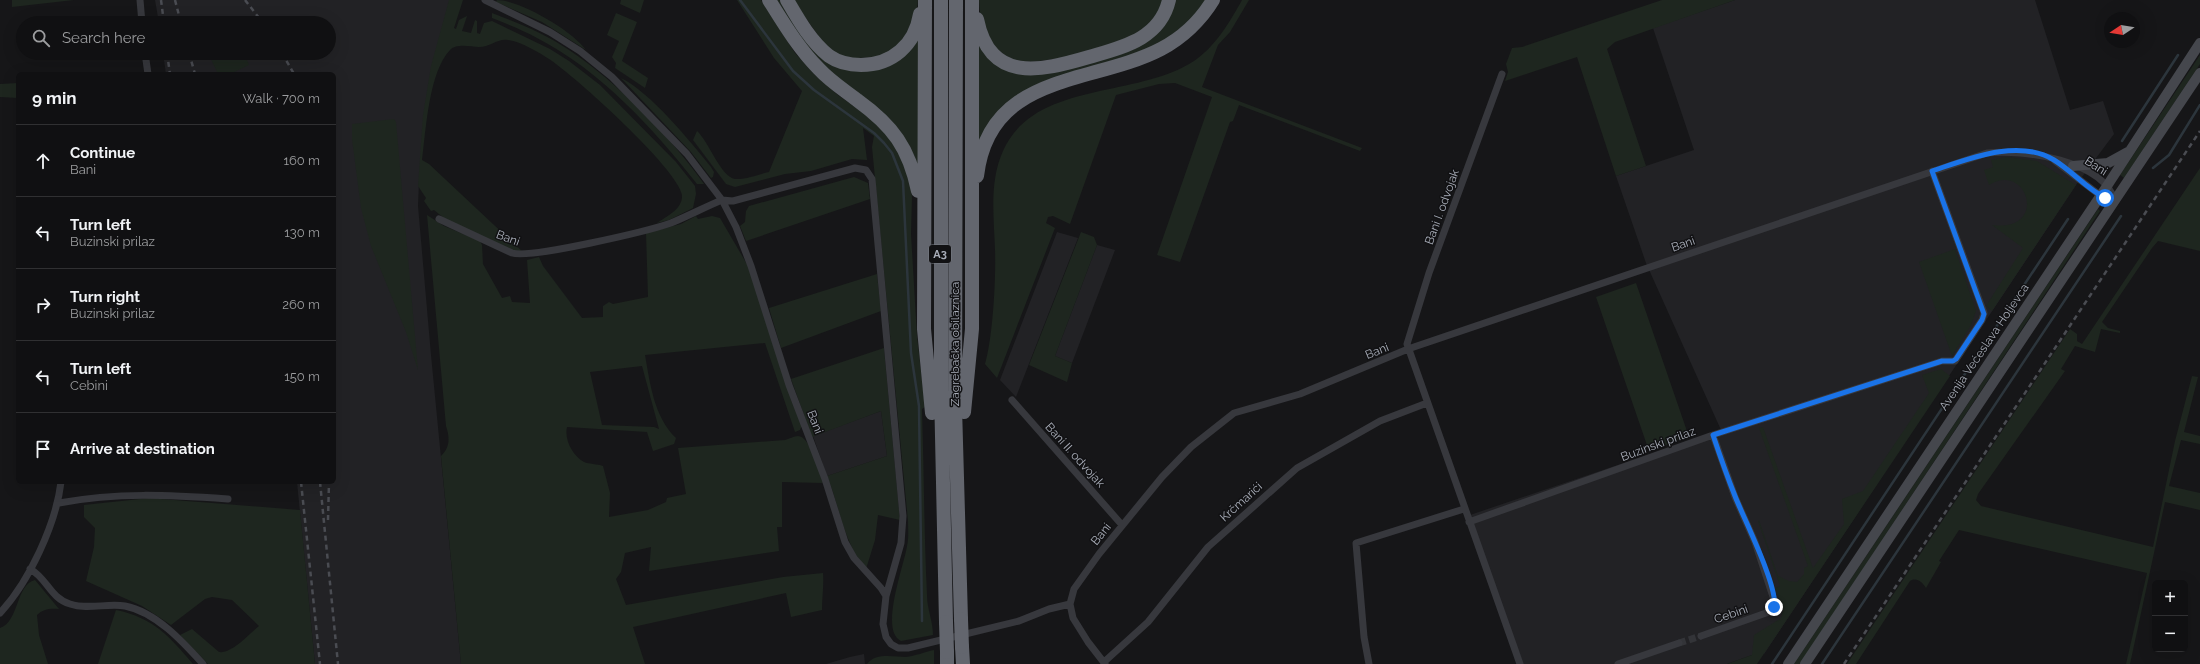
<!DOCTYPE html>
<html lang="en">
<head>
<meta charset="utf-8">
<style>
  body { margin:0; font-family:Raleway,sans-serif; background:#19191b; color:#f1f3f6 }
  .controls { position:absolute; right:12px; bottom:12px; display:grid; overflow:hidden; border-radius:6px; box-shadow:0 4px 16px #0002 }
  .controls button { width:36px; height:36px; display:grid; place-items:center; padding:0; border:0; border-bottom:1px solid #303032; background:#101012; color:#f1f3f6; font:20px sans-serif }
  .compass { position:absolute; left:2104px; top:12px; width:36px; height:36px; border-radius:50%; background:#101012; box-shadow:0 4px 16px #0002; rotate:258deg }
  .stop { position:absolute; width:12px; height:12px; margin:-9px; border:3px solid #1a73e8; border-radius:50%; background:#fff }
  .stop.end { background:#1a73e8; border-color:#fff; box-shadow:0 1px 4px #0008 }
  .list { margin:0; padding:0; list-style:none }
  h2 { display:flex; justify-content:space-between; align-items:center; height:52px; margin:0; padding:0 16px; font-size:17px }
  h2 small { font-size:13px; font-weight:400; color:#9c9d9f }
  .list li { display:grid; grid-template-columns:26px 1fr auto; gap:12px; align-items:center; box-sizing:border-box; height:72px; padding:0 16px; border-top:1px solid #303032 }
  .list b { display:block; font-size:15px; white-space:nowrap }
  .list p { margin:0; font-size:13px; white-space:nowrap; color:#9c9d9f }
  .list em { font-size:13px; font-style:normal; color:#9c9d9f }
  .icon { flex:none; width:22px; height:22px; fill:none; stroke:currentColor; stroke-width:2; stroke-linecap:round; stroke-linejoin:round }
  .map { position:relative; flex:none; width:2200px; height:664px; overflow:hidden }
  .search { position:absolute; background:#101012; box-shadow:0 4px 16px #0002; left:16px; top:16px; width:320px; height:44px; display:flex; align-items:center; gap:10px; box-sizing:border-box; padding:0 14px; border-radius:22px; color:#9c9d9f; font-size:15px }
  .panel { position:absolute; background:#101012; box-shadow:0 4px 16px #0002; left:16px; top:72px; width:320px; height:412px; border-radius:6px }
  .map>svg:first-child { display:block }
  .built { fill:#222225 }
  .green { fill:#1e261f; fill-rule:evenodd }
  .lines { fill:none; stroke-linecap:round; stroke-linejoin:round }
  .stream { stroke:#2c353c; stroke-width:2.5 }
  .minor-tunnel { stroke:#333438; stroke-width:7; stroke-dasharray:7 3.5; stroke-linecap:butt }
  .minor { stroke:#37383d; stroke-width:7 }
  .secondary { stroke:#45474d; stroke-width:10 }
  .motorway { stroke:#63666e; stroke-width:14 }
  .rail { stroke:#4a4c52; stroke-width:2.5; stroke-dasharray:5 4; stroke-linecap:butt }
  .motorway-bridge { stroke:#63666e; stroke-width:14 }
  .route { stroke:#1a73e8; stroke-width:5 }
  .labels { text-anchor:middle; stroke-width:3; stroke-linejoin:round; paint-order:stroke }
  .shield { fill:#111113; stroke:#7b7e86; stroke-width:1 }
  .shield-label { font-size:11px; font-weight:bold; fill:#a8adb8 }
  .street-label { font-size:12px; fill:#a8adb8; stroke:#111113 }
</style>
</head>
<body>
<div class="map">
<svg width="2200" height="664" viewBox="0 0 2200 664">
  <rect width="100%" height="100%" fill="#161618"/>
  <path class="built" d="M155,0H453L427,106L419,181L418,206L431,355L461,664H315L297,482H334V74H166L163,53H329V23H159Z
    M1735,0H2035L2070,110L2103,101L2114,134L2076,185L1764,654L1752,655L1727,664H1523L1470,515L1721,430L1646,263L1616,176L1694,150L1653,28Z
    M1057,232L1078,238L1016,397L1000,380Z
    M1097,245L1115,250L1072,363L1055,356Z
    M881,411L887,456L827,476L813,436Z
    M864,654L865,664H826L850,657Z"/>
  <path class="green" d="M12,0H74L12,7Z
    M449,0H463L454,28L456,29L459,20L467,16L462,31L471,33L475,20L477,21V33L480,34L484,23L492,21L550,49L569,61L600,85L676,162L695,186L696,194L693,208L669,220L657,223C667,216 683,209 682,195C678,169 575,76 549,59C538,52 522,42 508,40C498,38 490,47 479,47C471,47 457,43 450,50C429,72 426,129 422,160L429,164L525,254L517,253L449,222L434,210L431,211L424,201L426,198L418,186L423,115L431,66Z
    M497,0C520,0 573,31 586,50L542,22L496,2Z
    M621,0H644L640,13L620,4Z
    M737,0H761L795,53L815,75L838,95L868,116L895,143L909,176L912,196L911,234L917,336L925,407L922,409C924,471 924,533 927,595C927,609 933,621 933,635L901,641C879,631 904,566 907,546C909,538 908,529 908,521L872,147L874,136L863,128L867,160L852,159L811,171L785,174L735,187L726,184L693,140L697,131C709,142 721,177 735,179C745,180 759,174 769,172L802,91L774,58Z
    M774,0H782L807,39L856,70L919,36L918,170L914,155L813,58Z
    M793,0H918L917,9L907,39L885,56L847,59L827,48Z
    M979,0H1164L1159,14L1133,39L1042,65L1012,60L992,46L980,13Z
    M1173,0H1207L1201,11L1157,47L1035,87L976,156L977,43L1004,66L1133,48Z
    M1242,0H1249L1230,32L1218,45L1202,87L1362,148L1360,151L1239,105L1233,121L1230,122L1180,262L1157,255L1212,97L1175,83L1159,84L1116,95L1070,224L1053,216L1048,217L1046,223L1055,228L997,378L985,364C993,337 996,279 995,250C994,217 989,182 1003,151C1035,80 1136,99 1194,61C1215,47 1230,22 1242,0Z
    M1662,0H1735L1615,42L1607,49L1646,166L1616,176L1577,57L1505,81L1508,72L1506,64L1512,48L1522,47Z
    M492,13C518,23 546,34 569,50C617,82 671,137 704,184H697C653,128 601,71 537,38C523,30 507,24 492,18Z
    M616,13L637,22L622,61L648,78L645,88L615,68L616,63L612,57L619,41L607,35Z
    M208,53H244L249,65L230,74H218Z
    M2200,55V64L2124,178L2120,175Z
    M621,78C650,92 690,141 711,167L714,172L713,177L711,178L691,152Z
    M18,83V98L0,97V84Z
    M394,119L396,122L418,370L406,332L371,246L361,208L352,139V124Z
    M2007,157L2037,161L2076,185L1992,311L1986,306L2023,248L1992,225C2049,233 2028,161 1989,185L1984,170L1993,167L1991,160Z
    M2200,168V251L2158,241L2152,248L2102,322L2108,328L2120,331V333L2101,329L2095,352L2075,346L2061,369L2065,371L1978,494L1976,500L1981,506L2153,547L2175,441L2192,376L2198,377L2184,432L2200,436V444L2181,440L2169,486L2200,493V510L2165,502L2130,664H2126L2147,573L1959,530L1939,561L1941,562L1926,588C1922,582 1917,577 1910,581L1856,664H1847L2070,329L2077,334V341L2082,344Z
    M854,177L868,183L870,199L746,241L740,226L745,222L746,211L749,206Z
    M2098,209L2100,211L1800,664H1794Z
    M427,215L444,226L480,241L482,245L483,264L502,298L510,296L512,302L530,303L527,260L539,257L543,266L582,318L603,317V306L609,302L613,304L648,297L646,233L681,224L696,216L698,219L712,216L720,218L748,266L802,425L800,430L795,432L765,343L645,355C650,383 654,417 676,438L674,444L653,451L647,432L567,427C564,440 573,456 584,462C589,464 597,464 603,466L610,493L609,517L648,510L666,502L667,498L686,494L678,448L785,440C789,439 794,436 798,436C810,436 820,472 823,483L782,482V527H777L779,551L649,571L651,547L625,553L621,572L616,579L626,605L783,577L823,573C824,586 822,597 822,610L791,617L786,593L633,627L645,664H461L441,456C450,447 450,438 446,426ZM642,366L659,429L654,427L602,425L590,372Z
    M1081,232L1094,237L1097,245L1055,356L1072,363L1067,382L1029,365Z
    M1955,249L1976,311L1971,325L1952,356L1919,262Z
    M877,274L881,311L781,348L769,308Z
    M1636,283L1689,437L1649,451L1596,297Z
    M884,348L900,520L878,515L875,540L866,569C843,542 840,507 827,476L887,456L881,411L812,437L791,379Z
    M1941,369L1950,376L1757,664H1727L1752,655L1754,635L1781,618L1783,610L1775,588L1780,586L1758,521L1759,520L1778,576L1789,581L1797,582L1804,574V568L1808,566L1759,428L1763,427L1813,568L1844,524L1842,499L1863,491L1929,393L1922,375Z
    M149,498L300,510L315,664H208L180,635L192,629L219,652C232,654 249,634 259,626L232,600L212,597L205,599L171,625L142,606L86,581L94,547L95,528L84,517V505Z
    M35,580L59,609C50,608 43,609 37,615L39,635L48,664H0V628C19,622 16,584 35,580Z
    M116,610C154,618 169,636 193,664H98Z
    M934,650V664H867C876,652 894,657 906,657C915,656 925,652 934,650Z"/>
  <g class="lines">
    <path class="stream" d="M740,0L793,71L814,90L874,133L884,143L892,153L903,181L911,353L919,406L922,621
      M2122,141L2178,55
      M2153,168L2169,155L2200,105
      M1772,664L2068,219
      M1822,664L2121,216"/>
    <path class="minor-tunnel" d="M1679,643L1701,636"/>
    <path class="minor" d="M140,0L142,23
      M485,0L550,32L580,51L612,77L687,154L722,200L736,227L751,266L789,385L825,479L845,542L854,558L881,588L886,596L883,624L886,637L891,644L898,648H908L1019,621L1049,609L1070,604
      M145,53L148,74
      M1502,74L1429,273L1407,344L1520,664
      M2055,161L2101,196L2115,201
      M722,200L733,201L855,168L866,170L872,179L903,516L901,543L886,596
      M439,219L512,253C530,259 648,231 671,223C688,216 705,207 722,200
      M1012,400L1122,525
      M59,503C118,492 169,495 228,499
      M1469,522L1713,435L1942,361H1955L1982,320L1984,313L1932,171
      M30,569C47,578 50,598 70,604C88,610 107,603 125,606C156,612 183,642 203,664
      M0,613C29,582 56,524 61,482
      M1701,636L1766,613L1772,610L1775,603L1755,542L1735,497L1713,435
      M1104,662L1148,622L1208,547L1297,468L1380,421L1427,403
      M1105,664L1088,642L1073,618L1070,604L1074,589L1099,554L1162,477L1191,447L1234,413L1300,394L1408,349L1987,153C2023,149 2103,160 2115,201
      M1369,664L1364,637L1356,543L1464,509
      M1618,664L1679,643"/>
    <path class="secondary" d="M2073,166L2108,163L2128,152
      M1788,664L2107,186L2200,43
      M1805,664L2200,73"/>
    <path class="motorway" d="M769,0C784,24 799,49 819,69C830,81 844,90 857,100C893,126 909,148 918,191
      M787,0C798,19 811,42 829,56C839,63 850,65 861,65C892,65 915,45 920,14
      M925,0L924,329L932,413
      M941,0V390L946,622
      M956,0L955,407L961,619
      M977,19C990,84 1041,71 1089,57C1123,47 1160,39 1169,0
      M977,176C989,72 1092,85 1161,49C1182,38 1201,20 1213,0
      M964,412L972,329V0
      M962,647L963,664
      M947,652V664"/>
    <path class="rail" d="M161,0L164,23
      M175,0L181,23
      M245,0L263,23
      M167,53L170,74
      M189,53L195,74
      M282,53L294,74
      M334,344V372
      M301,482L320,664
      M320,482L338,664
      M328,520L329,482
      M1844,664L2200,131"/>
    <path class="motorway-bridge" d="M961,619L962,647
      M946,622L947,652"/>
  </g>
  <g class="lines">
    <path class="route" d="M1774,607C1779,588 1743,517 1735,496C1727,476 1720,456 1713,435L1942,361H1953L1956,359L1982,320L1984,314L1932,171C1968,159 2018,138 2054,160C2072,171 2086,188 2105,198"/>
  </g>
  <g class="labels">
    <rect class="shield" x="929" y="245" width="22" height="18" rx="3"/>
    <g class="shield-label">
      <text x="940" y="258">A3</text>
    </g>
    <g class="street-label">
      <text transform="translate(2096 166) rotate(32)" y="4">Bani</text>
      <text transform="translate(1442 207) rotate(-70)" y="4">Bani I. odvojak</text>
      <text transform="translate(508 238) rotate(21)" y="4">Bani</text>
      <text transform="translate(1683 244) rotate(-19)" y="4">Bani</text>
      <text transform="translate(955 344) rotate(-90)" y="4">Zagrebačka obilaznica</text>
      <text transform="translate(1984 347) rotate(-56)" y="4">Avenija Većeslava Holjevca</text>
      <text transform="translate(1377 351) rotate(-22)" y="4">Bani</text>
      <text transform="translate(815 422) rotate(69)" y="4">Bani</text>
      <text transform="translate(1658 444) rotate(-20)" y="4">Buzinski prilaz</text>
      <text transform="translate(1075 455) rotate(48)" y="4">Bani II. odvojak</text>
      <text transform="translate(1241 502) rotate(-42)" y="4">Krčmarići</text>
      <text transform="translate(1101 534) rotate(-51)" y="4">Bani</text>
      <text transform="translate(1731 614) rotate(-19)" y="4">Cebini</text>
    </g>
  </g>
</svg>
<div class="controls">
<button>+</button>
<button>−</button>
</div>
<svg class="compass" viewBox="-18 -18 36 36"><path d="M0-13l5 13h-10z" fill="#e53935"/><path d="M0 13l5-13h-10z" fill="#9c9d9f"/></svg>
<div class="stop" style="left:2105px;top:198px"></div>
<div class="stop end" style="left:1774px;top:607px"></div>
<div class="search"><svg class="icon" aria-label="search" viewBox="0 0 24 24"><circle cx="10" cy="10" r="6"/><path d="M15 15l6 6"/></svg>Search here</div>
<section class="panel">
<h2>9 min<small>Walk · 700 m</small></h2>
<ul class="list">
<li><svg class="icon" aria-label="ahead" viewBox="0 0 24 24"><path d="M12 20V5M6 11l6-6 6 6"/></svg><div><b>Continue</b><p>Bani</p></div><em>160 m</em></li>
<li><svg class="icon" aria-label="left" viewBox="0 0 24 24"><path d="M17 20v-9H6M10 6l-5 5 5 5"/></svg><div><b>Turn left</b><p>Buzinski prilaz</p></div><em>130 m</em></li>
<li><svg class="icon" aria-label="right" viewBox="0 0 24 24"><path d="M7 20v-9h11M14 6l5 5-5 5"/></svg><div><b>Turn right</b><p>Buzinski prilaz</p></div><em>260 m</em></li>
<li><svg class="icon" aria-label="left" viewBox="0 0 24 24"><path d="M17 20v-9H6M10 6l-5 5 5 5"/></svg><div><b>Turn left</b><p>Cebini</p></div><em>150 m</em></li>
<li><svg class="icon" aria-label="arrive" viewBox="0 0 24 24"><path d="M6 21V4h12l-3 4 3 4H6"/></svg><div><b>Arrive at destination</b></div></li>
</ul>
</section>
</div>
</body>
</html>
